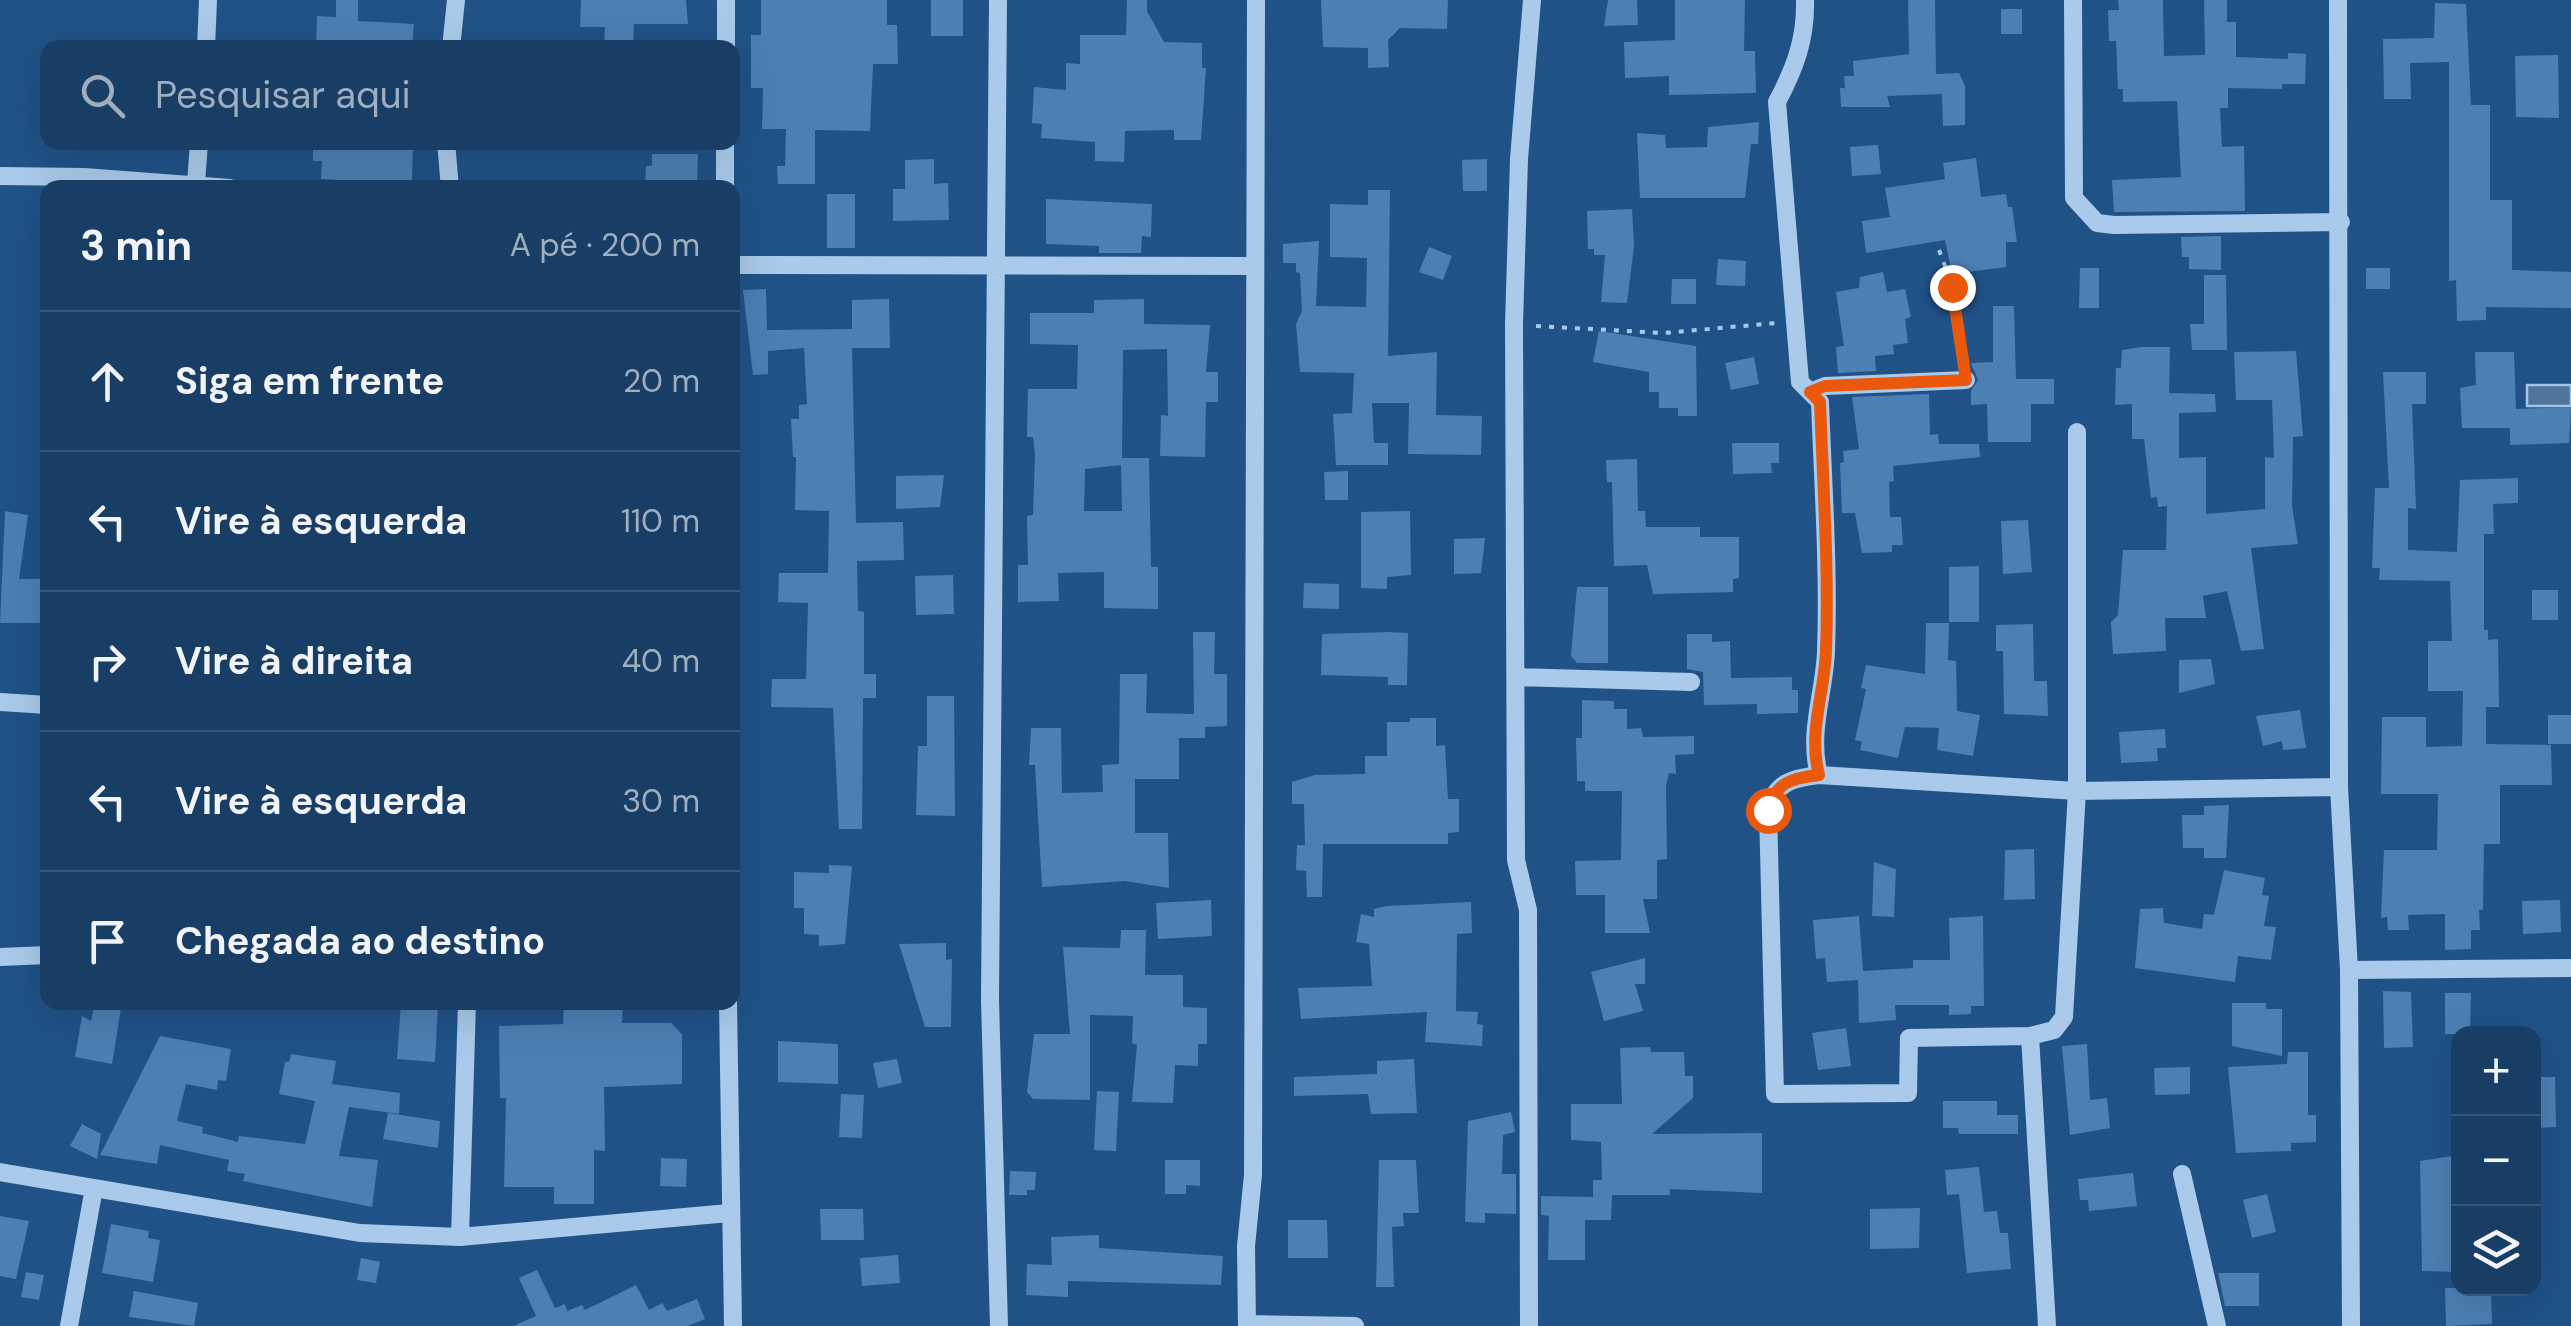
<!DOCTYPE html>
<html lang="pt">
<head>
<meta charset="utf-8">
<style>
  body { margin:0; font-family:"DM Sans",sans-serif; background:#25496e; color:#f1f3f6 }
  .controls { position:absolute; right:30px; bottom:30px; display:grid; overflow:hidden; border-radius:20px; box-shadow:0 10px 40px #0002 }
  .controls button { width:90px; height:90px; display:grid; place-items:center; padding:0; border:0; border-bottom:2px solid #365779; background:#183e65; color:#f1f3f6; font:50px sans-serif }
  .stop { position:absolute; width:30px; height:30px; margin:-22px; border:8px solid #ea580c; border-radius:50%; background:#fff }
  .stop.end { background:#ea580c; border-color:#fff; box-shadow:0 2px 10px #0008 }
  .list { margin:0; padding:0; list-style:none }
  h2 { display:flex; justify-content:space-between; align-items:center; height:130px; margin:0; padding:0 40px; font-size:42px }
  h2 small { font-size:32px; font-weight:400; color:#9faebf }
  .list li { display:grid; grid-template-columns:65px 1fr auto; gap:30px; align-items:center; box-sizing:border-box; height:140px; padding:0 40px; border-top:2px solid #365779 }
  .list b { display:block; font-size:38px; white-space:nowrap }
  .list em { font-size:32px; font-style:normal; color:#9faebf }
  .icon { flex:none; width:55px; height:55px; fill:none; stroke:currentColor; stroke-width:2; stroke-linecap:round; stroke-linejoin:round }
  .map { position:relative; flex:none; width:2571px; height:1326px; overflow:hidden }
  .search { position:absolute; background:#183e65; box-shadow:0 10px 40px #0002; left:40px; top:40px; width:700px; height:110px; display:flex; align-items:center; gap:25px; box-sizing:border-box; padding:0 35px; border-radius:20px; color:#9faebf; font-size:38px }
  .panel { position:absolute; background:#183e65; box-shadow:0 10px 40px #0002; left:40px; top:180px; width:700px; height:830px; border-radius:20px }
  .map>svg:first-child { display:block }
  .water { fill:#51759a; stroke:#9dc6ec; stroke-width:2.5 }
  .building { fill:#4c7fb2; fill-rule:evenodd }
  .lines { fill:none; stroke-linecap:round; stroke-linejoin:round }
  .path { stroke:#a9caea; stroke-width:4; stroke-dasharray:5 8; stroke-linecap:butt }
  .minor { stroke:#a9caea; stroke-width:18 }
  .route { stroke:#ea580c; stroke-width:12 }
</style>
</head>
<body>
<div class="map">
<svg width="2571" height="1326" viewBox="0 0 2571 1326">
  <rect width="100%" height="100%" fill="#205287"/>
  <path class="water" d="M2527,385H2571V406H2527Z"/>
  <path class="building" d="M336,0H358V21L414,24L412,48H316L317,16L336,17Z
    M581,0H686L688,24H634L633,48H604L605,27H580Z
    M761,0H887V25H897L898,64H873L870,131L815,130V184H778L777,166H785L786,129H762L763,88H751V35H761Z
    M931,0H963V36H931Z
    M1127,0H1147V11L1164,42L1202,43V68H1206L1201,140H1174V130L1125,131L1124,162L1095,161V142L1041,138L1042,124L1032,123L1034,87L1066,90V63L1080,64V35H1126Z
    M1321,0H1448L1447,29L1400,28L1388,40L1389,67L1368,68V48L1323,47Z
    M1608,0H1637L1638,25L1604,26Z
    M1675,0H1745L1744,51H1755L1756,93L1669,95V76L1625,78L1624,42L1675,40Z
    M1908,0H1935L1936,74L1959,73L1965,86V125L1943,126L1942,94L1887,96L1890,107H1841L1840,88H1845L1844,76H1854L1853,61L1909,54Z
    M2118,0H2163L2164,56L2205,55L2204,0H2227V22H2236V57L2288,59V53L2306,54L2305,84H2282V89L2228,88V108H2220L2222,147L2244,146L2245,211L2114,212L2112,180L2181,177L2177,101L2123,102V89H2118L2116,41H2109L2108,10H2119Z
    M2435,3L2466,4L2471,105H2490V200H2512V270L2571,272V308L2486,307V320L2457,321L2456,280L2449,281V62L2410,63L2411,99H2384L2383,39L2434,38Z
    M2001,9H2022V34H2001Z
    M2558,55L2559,118L2516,117L2515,56Z
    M1759,122L1758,144H1751L1745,198H1640L1637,133L1665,135L1666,148L1707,147L1708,127Z
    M313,142H413L412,184L321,179L322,161H313Z
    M1878,145L1881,174L1852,176L1850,147Z
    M652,154H698L697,188H645L646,166H652Z
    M1976,158L1981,197L2006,194L2008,207H2012L2017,242H2006V267L1952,274L1945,240L1866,253L1862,221L1890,217L1885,188L1945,179L1943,163Z
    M934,159V184L948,183L949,220L893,221V189H905V160Z
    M1487,159V191H1463L1462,160Z
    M1368,190H1390L1388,356L1437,352L1436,415L1482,416L1481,455L1408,454L1409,403H1372L1374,443H1388V465H1336L1333,414L1352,413L1354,373L1300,372L1296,324L1302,311L1300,273L1296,272V263H1283V244L1319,241L1316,306L1366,307L1367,258L1330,257V204L1368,205Z
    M827,194H855V248H827Z
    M1046,199L1152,204L1151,237L1142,236L1141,253H1099V246L1046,244Z
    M1632,209L1634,246L1627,303L1601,302L1605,255H1594V249H1588L1587,211Z
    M2221,236V270L2189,269V257H2182L2181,237Z
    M1429,247L1452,256L1443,280L1419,272Z
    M1718,259L1746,261L1745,286L1716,285Z
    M2080,268H2099V308H2079Z
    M2366,268H2390V289H2366Z
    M1883,272L1887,292L1905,289L1911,317L1905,319L1908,343L1893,345L1894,354L1875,356L1876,371L1838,373L1836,347L1844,346L1836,292L1859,288L1860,277Z
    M2204,275H2226L2227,350H2192L2190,324H2204Z
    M1672,279H1696V304H1671Z
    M766,289L767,330L852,329V300L889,299L890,348H852L856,523L903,522L904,560L857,561L858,611L864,612V674H876V698H863L862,829H839L833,708L771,707L772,679H806L808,603L778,602L779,573H828L829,511L795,510L796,457H793L791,419H799V405L807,404L804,348L768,351V374L753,375L743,290Z
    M1144,299V324L1210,325L1206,372H1218V402H1206L1205,457L1160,456L1161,415L1168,416L1167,349L1123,350L1122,458H1149L1151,567H1158V609L1104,608V572L1058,573L1059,601L1018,602V565H1028L1027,516L1033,515L1035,454L1033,437H1027L1028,389H1077L1078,345L1030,344V313H1094V300ZM1121,465L1122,511H1084L1085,469Z
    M1993,306H2014L2016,379H2054V404H2031V442H1988L1987,404L1971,405V391L1978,380L1971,363L1993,362Z
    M1599,331L1696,346L1697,416H1678V408H1659V392H1649V372L1593,362Z
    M2141,347H2170L2169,393L2215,394L2216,412L2179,413V458L2206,457V514L2265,509V457L2274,458L2272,400H2236L2234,352L2296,351L2303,436L2293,437L2292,506L2298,544L2251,548L2264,649L2241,651L2227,591L2203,596L2206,618H2165L2166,651L2113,654L2111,622L2118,615L2123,550H2166L2167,506L2158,507L2157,497L2151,498L2144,439H2132V404L2115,405L2116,368H2121L2122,350Z
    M2475,352H2514L2516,409L2571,407L2569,443L2510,445V428H2462L2460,388L2476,385Z
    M1754,357L1759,384L1731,390L1725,363Z
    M2383,372H2426V404H2412L2416,509L2408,508V550L2457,552L2460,480L2518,478V503L2493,504L2494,534H2484V630H2488V640L2498,639L2499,707H2486V744L2551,745L2552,785H2500V844H2484L2483,910H2479L2480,930H2471V949L2445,950V914L2408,915L2409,930H2388L2387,917L2381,918L2384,850H2437L2438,794H2381L2382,717H2426V747L2462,746L2463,691H2428V641H2452L2450,581L2379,580L2380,568H2372L2375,488H2389Z
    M1929,394L1930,435L1938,434L1939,444H1979L1980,457L1893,466L1894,481L1889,482L1890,517H1901L1903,545H1892V552L1862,553L1855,513H1842L1840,463L1844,462L1843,451L1859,449L1852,397Z
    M1732,443H1779V463H1771L1772,473L1733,474Z
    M1637,459L1638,511H1645L1646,527H1700V537H1739V578L1733,579V592L1653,594L1647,565L1614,566L1612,482H1607L1606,460Z
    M1348,471V500H1325L1324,472Z
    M944,475L940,507L896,509V476Z
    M5,511L28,515L19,579H48V623H0Z
    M1410,511L1411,575L1387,577V589L1361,588V512Z
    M2028,520L2032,572L2003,574L2001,521Z
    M1485,538L1481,573L1454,574V539Z
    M1979,566V622H1949V567Z
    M953,575L954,614L916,615L915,576Z
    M1304,583L1339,584V609L1303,608Z
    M1577,587H1608V663H1577L1571,656Z
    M2532,590H2558V620H2532Z
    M1926,623H1949L1948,660L1956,661L1957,711L1980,715L1973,756L1937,750L1939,728L1905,727L1898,758L1860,750L1862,742L1855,740L1866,689L1861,688L1866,665L1925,674Z
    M2033,624L2034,681H2047L2048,716L2004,714L2003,651H1996V625Z
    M1193,632H1215L1214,674H1227V726L1205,727V738H1179V779H1135V833H1168L1169,888L1125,881L1042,887L1035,765H1029L1031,728H1061L1062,793L1103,792L1102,765L1119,764L1120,674H1147L1146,713L1194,714Z
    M1388,632L1408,633L1407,685H1388V677L1321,675L1322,634Z
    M1687,634H1712V642L1730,641L1731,678L1792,677V690H1798V713L1757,714V704L1704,705L1703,672L1687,669Z
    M2211,659L2215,684L2179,693V660Z
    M927,696H954L955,816L916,815L918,746H927Z
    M1582,700L1614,701V709H1627V729L1641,728L1643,737L1694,736V754L1675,755L1676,774L1669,773L1666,786L1667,859L1657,860V899H1643L1650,933H1605V895H1576L1575,861L1621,860L1622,791H1585V781H1577L1576,738H1582Z
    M2300,710L2306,748L2283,750L2282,741L2263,746L2256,716Z
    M2548,715H2571V744H2548Z
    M1410,718H1436V746L1445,745L1448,799H1459V832L1448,833V844H1323L1322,897H1307L1306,871L1296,870L1297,845H1305L1304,804H1292V782L1315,775L1365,774V756H1387V722H1410Z
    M2165,729L2166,748H2157L2158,761L2121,763L2119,732Z
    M2229,805L2226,858H2204V848H2183L2182,815H2204V806Z
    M2034,849L2035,899L2004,900L2005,850Z
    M1874,862L1896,869L1894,917L1872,916Z
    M829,865L852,866L845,944L819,946V935L804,934V908H794V872L829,873Z
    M2224,870L2265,878L2262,895L2269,896L2264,926L2276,927L2271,960L2238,956L2235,982L2135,968L2140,909L2163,908L2164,923L2202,929L2204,914L2214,915Z
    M1211,900L1212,936L1158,939L1156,903Z
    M2560,900L2561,932L2523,934L2522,901Z
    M1471,902L1472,933L1457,934L1456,1011L1478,1012L1477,1024L1483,1025L1482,1046L1425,1042L1427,1012L1301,1019L1298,988L1372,986L1369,944L1356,942L1361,914L1374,917V909L1387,906Z
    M1859,916L1863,971L1913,968V960H1950L1949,918L1983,916L1984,1006H1971V1014L1949,1015V1005H1895L1896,1020L1859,1023L1858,980L1827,982L1825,958L1816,959L1813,920Z
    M1121,930H1146L1145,975H1183V1007L1207,1008V1044H1198V1066L1175,1065L1173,1103L1132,1102L1137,1045L1132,1043L1133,1016L1090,1015V1100L1033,1099L1027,1092L1034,1034H1070L1063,947L1120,948Z
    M946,943V960L952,959L951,1027H925L899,944Z
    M1645,958V984H1635L1643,1011L1604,1021L1591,972Z
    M2383,991L2411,992L2413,1047L2384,1048Z
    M2445,993H2471L2470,1034H2445Z
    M95,1002H122L112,1064L75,1057L82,1016L91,1021Z
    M564,1002H623L622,1023H671L682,1034V1084L604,1087L605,1151L594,1150V1204H554V1187H504L506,1098H500L499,1026L563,1024Z
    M2232,1003H2266V1009H2282V1056L2232,1046Z
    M401,1004L438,1006L435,1062L397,1059Z
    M1846,1028L1851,1066L1818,1070L1812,1033Z
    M160,1036L231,1049L226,1081L218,1080L217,1090L186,1084L177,1121L203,1127L202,1133L238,1142L239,1136L305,1144L315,1101L279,1094L285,1062H289L291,1054L336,1061L332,1084L400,1093L399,1114L349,1107L339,1156L378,1160L372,1207L243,1181L245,1174L227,1171L229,1160L160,1145L157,1164L100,1155Z
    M778,1041L838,1044V1084L778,1082Z
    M2087,1044L2090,1100L2107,1098L2110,1128L2070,1135L2062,1046Z
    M1650,1047L1651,1052H1684L1685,1076H1693V1098L1652,1134L1762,1133V1193L1670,1189V1195H1612L1611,1220H1585V1260H1548L1549,1216L1541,1215V1196L1593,1197V1180H1602L1601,1142L1571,1140V1104H1622L1620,1048Z
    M2288,1052H2308V1115H2316V1142L2291,1143V1151L2236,1153L2228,1067L2287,1064Z
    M897,1059L902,1083L878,1088L873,1063Z
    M1414,1059L1417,1113L1371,1114L1368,1094L1294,1096V1077L1377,1074V1061Z
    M2190,1067V1094L2155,1095L2154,1068Z
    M2534,1077H2555L2556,1127L2534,1128Z
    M1097,1091L1119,1092L1116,1151L1094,1150Z
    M841,1094L864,1095L862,1138L839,1137Z
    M1943,1101H1997V1115H2018V1134H1959L1958,1128H1943Z
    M1511,1112L1515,1132L1503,1135L1502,1174H1516V1214L1485,1213V1223L1465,1222L1468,1121Z
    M388,1113L440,1121L438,1148L383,1139Z
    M82,1124L101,1134L97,1159L70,1146Z
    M2458,1155V1272L2422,1271L2420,1161Z
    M661,1158L687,1159L686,1187L660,1186Z
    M1165,1160H1200V1186L1186,1185V1194H1165Z
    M1379,1160H1416L1419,1213H1403L1404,1226L1392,1227L1394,1287H1376Z
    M1979,1167L1984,1212L1997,1211L2000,1233H2008L2011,1269L1967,1273L1959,1194L1947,1195L1945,1170Z
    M1010,1171L1036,1172L1035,1190H1027V1195H1009Z
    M2133,1173L2137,1206L2089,1211L2088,1200H2080L2078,1179Z
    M2267,1194L2276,1232L2252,1238L2243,1200Z
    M1920,1208L1919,1248L1870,1249V1209Z
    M820,1209H863L864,1240H821Z
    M0,1216L29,1221L16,1279L0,1276Z
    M1288,1220H1327L1328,1258H1288Z
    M111,1224L149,1231L148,1238L160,1240L153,1282L102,1273Z
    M1099,1235V1248L1223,1256L1221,1285L1068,1281V1297L1026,1295L1027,1264L1052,1265L1051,1237Z
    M898,1255L900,1283L862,1286L860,1258Z
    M361,1258L380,1262L376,1283L357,1280Z
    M537,1270L555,1308L565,1304L567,1311L582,1305L585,1310L636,1285L649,1310L662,1303L667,1311L697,1299L705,1319L688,1326H513L536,1316L519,1278Z
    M26,1272L44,1275L39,1300L21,1297Z
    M2218,1273H2259V1306H2225Z
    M2445,1288H2491L2492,1324L2446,1326Z
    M134,1291L198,1303L194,1326L129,1317Z"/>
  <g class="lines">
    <path class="path" d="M1939,250L1953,287L1965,361
      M1536,326L1664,333L1776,323"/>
    <path class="minor" d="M998,0L990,1000L999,1326
      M1805,0C1806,39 1795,68 1777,102L1800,382L1820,402C1823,485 1829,569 1826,652C1824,695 1808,732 1819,775
      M2073,0L2074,198L2097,223L2114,225L2341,222
      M2338,0L2339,787L2349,970L2351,1326
      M206,48L208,0
      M451,48L456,0
      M726,48V0
      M446,142L450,188
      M0,176L84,177L230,188
      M196,184L199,142
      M725,188V142
      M732,265L1253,266
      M1810,392L1825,386L1966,380
      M1516,677L1691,682
      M0,702L48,705
      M0,957L48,955
      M2349,970L2571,968
      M728,1002L733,1326
      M2030,1036L1909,1038L1908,1093L1775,1094L1768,810C1775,782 1793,778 1819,775L2077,791L2339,787
      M0,1172L360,1233L460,1237L729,1213
      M2182,1174L2217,1326
      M460,1237L467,1002
      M1247,1324L1355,1326
      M69,1326L94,1188
      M1247,1326L1246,1246L1253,1175L1256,0
      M1529,1326L1528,910L1516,860L1514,324L1519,159L1532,0
      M2047,1326L2030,1036L2054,1030L2064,1017L2077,791V432"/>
  </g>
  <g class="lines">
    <path class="route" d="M1768,810C1775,782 1793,778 1819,775C1808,732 1824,695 1826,652C1829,569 1823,485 1820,402L1810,392L1825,386L1966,380L1952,287"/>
  </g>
</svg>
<div class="controls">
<button>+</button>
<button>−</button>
<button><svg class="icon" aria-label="layers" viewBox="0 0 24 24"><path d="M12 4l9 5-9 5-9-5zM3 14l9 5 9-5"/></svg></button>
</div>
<div class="stop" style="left:1768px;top:810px"></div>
<div class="stop end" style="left:1952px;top:287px"></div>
<div class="search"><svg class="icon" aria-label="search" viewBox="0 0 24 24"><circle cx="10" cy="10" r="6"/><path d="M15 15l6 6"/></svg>Pesquisar aqui</div>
<section class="panel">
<h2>3 min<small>A pé · 200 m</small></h2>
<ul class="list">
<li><svg class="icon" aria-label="ahead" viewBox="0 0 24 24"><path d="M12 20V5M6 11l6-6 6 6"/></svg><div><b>Siga em frente</b></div><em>20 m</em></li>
<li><svg class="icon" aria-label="left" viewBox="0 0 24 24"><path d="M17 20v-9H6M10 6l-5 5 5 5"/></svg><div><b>Vire à esquerda</b></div><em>110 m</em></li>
<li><svg class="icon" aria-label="right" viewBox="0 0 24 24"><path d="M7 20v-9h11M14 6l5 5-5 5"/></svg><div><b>Vire à direita</b></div><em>40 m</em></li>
<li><svg class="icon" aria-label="left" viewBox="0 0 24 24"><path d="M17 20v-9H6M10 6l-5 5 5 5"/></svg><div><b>Vire à esquerda</b></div><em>30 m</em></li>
<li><svg class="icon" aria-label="arrive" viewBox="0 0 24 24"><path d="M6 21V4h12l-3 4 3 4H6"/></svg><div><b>Chegada ao destino</b></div></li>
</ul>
</section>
</div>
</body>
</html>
